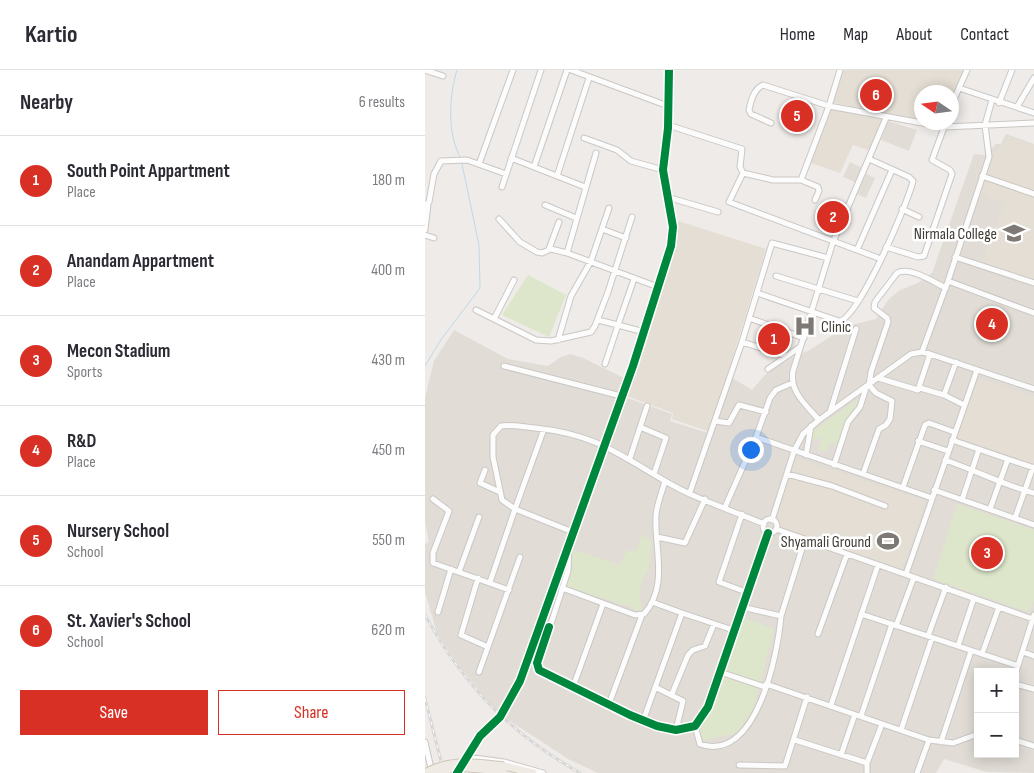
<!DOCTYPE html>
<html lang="en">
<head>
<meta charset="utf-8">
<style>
  body { margin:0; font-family:"Sofia Sans Condensed",sans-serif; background:#f2f2f3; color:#2b2b33 }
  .controls { position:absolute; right:15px; bottom:15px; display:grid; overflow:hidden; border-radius:0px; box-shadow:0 2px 12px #0003 }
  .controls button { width:45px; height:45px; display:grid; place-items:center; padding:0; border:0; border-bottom:1px solid #e1e1e2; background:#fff; color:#2b2b33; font:25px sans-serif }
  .compass { position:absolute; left:489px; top:15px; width:45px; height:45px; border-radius:50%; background:#fff; box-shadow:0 2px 12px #0003; rotate:283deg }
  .you { position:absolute; left:325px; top:379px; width:18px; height:18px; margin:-12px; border:4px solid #fff; border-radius:50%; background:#1a73e8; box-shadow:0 0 0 8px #1a73e833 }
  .badge { display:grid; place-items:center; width:32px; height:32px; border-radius:50%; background:#d93025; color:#fff; font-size:16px; font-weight:700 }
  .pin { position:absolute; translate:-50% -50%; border:2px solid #fff; box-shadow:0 1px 5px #0006 }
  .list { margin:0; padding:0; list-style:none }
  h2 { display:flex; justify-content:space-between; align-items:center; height:65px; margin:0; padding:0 20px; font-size:21px }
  h2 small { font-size:16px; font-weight:400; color:#7c7c81 }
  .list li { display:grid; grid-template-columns:32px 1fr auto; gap:15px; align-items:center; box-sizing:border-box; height:90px; padding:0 20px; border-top:1px solid #e1e1e2 }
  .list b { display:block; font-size:19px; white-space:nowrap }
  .list p { margin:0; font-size:16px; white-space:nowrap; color:#7c7c81 }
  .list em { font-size:16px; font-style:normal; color:#7c7c81 }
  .actions { display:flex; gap:10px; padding:15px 20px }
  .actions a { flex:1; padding:11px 0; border:1px solid #d93025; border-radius:0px; text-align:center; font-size:18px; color:#d93025 }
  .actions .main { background:#d93025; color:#fff }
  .map { position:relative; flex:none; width:609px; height:703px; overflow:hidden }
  header { display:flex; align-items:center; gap:30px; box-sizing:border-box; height:70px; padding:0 25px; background:#fff; border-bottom:1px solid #e1e1e2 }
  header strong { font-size:24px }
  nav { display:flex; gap:28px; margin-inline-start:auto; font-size:18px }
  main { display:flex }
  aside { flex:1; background:#fff }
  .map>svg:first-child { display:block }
  .residential { fill:#e1ddd6; fill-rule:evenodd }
  .education { fill:#e4ded4 }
  .green { fill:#dde6ca }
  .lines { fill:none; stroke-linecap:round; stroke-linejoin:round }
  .stream { stroke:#bddae7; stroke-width:1 }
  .minor-casing { stroke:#cac7c4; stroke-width:7 }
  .major-casing { stroke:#cec5b7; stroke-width:9 }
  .minor { stroke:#fcfcfc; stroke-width:5 }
  .major { stroke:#efeae3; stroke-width:7 }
  .rail-casing { stroke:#d8d7d7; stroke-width:3 }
  .rail { stroke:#fff; stroke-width:1; stroke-dasharray:4; stroke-linecap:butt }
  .major-bridge-casing { stroke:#cec5b7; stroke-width:9; stroke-linecap:butt }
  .major-bridge { stroke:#efeae3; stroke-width:7 }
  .cycleway-casing { stroke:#fff; stroke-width:11 }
  .cycleway { stroke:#00873e; stroke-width:8 }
  .labels { text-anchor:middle; stroke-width:5; stroke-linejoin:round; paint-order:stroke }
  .poi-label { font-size:16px; fill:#423c36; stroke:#fff; text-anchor:end }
</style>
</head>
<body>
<header>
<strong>Kartio</strong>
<nav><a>Home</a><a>Map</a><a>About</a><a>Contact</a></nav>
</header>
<main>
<aside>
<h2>Nearby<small>6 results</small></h2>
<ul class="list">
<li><span class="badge">1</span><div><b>South Point Appartment</b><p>Place</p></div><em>180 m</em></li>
<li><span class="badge">2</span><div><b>Anandam Appartment</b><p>Place</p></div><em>400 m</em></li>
<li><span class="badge">3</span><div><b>Mecon Stadium</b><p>Sports</p></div><em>430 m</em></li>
<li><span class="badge">4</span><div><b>R&amp;D</b><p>Place</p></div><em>450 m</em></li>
<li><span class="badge">5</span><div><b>Nursery School</b><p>School</p></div><em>550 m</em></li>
<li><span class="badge">6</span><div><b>St. Xavier's School</b><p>School</p></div><em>620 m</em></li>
</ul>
<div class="actions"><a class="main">Save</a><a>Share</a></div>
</aside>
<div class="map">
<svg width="609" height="703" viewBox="0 0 609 703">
  <rect width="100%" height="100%" fill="#eeebe8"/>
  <path class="residential" d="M463,51L492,60L484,81L456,70Z
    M581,64L609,74V703L562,702L519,689L511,703H173L143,689L85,651L67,636L35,597L12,563L0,522V474L4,472L0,453V328L9,291L29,260L83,289L123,296L136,287L145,284L158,288L205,311L200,327L247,344L245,351L286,364L306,307L327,320L341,304L371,285L383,281L422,256L451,249L463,230L475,220L493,213L507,203L549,84L560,85L571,74H576ZM553,602H590V684H553Z
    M425,92L439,99L432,113L418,107Z
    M441,104L450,108L441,128L432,124Z"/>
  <path class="education" d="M415,0H537L539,1L527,29L526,22H497L496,50L405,32Z
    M367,29L387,36L377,63L357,56Z
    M400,37L460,49L446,81L428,75L415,103L383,92Z
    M582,66L609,75V210L557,192L579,134L555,123L573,76L577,77Z
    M250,150L341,179L285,362L247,349L248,343L202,326L245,189L252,163Z
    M556,309L609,327V395L534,369L532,365L550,312Z
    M374,389L500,431L477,499L357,458L352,449L370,392Z"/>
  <path class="green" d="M103,205L141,225L124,267L77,245Z
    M437,326L436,331L427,343L414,377H410V373L405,372L401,381L393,380L397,368L385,370L386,363Z
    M532,434L609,460V530L603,542L508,509Z
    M217,464L227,472L224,498L216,513L214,527L218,543L203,536L137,516L149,480L194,495L203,480L211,481Z
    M319,548L349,559L328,640L312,663L279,670L276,667L275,660Z"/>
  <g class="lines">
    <path class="stream" d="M32,0C24,27 22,62 35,87
      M0,296L15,271L55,218L54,175L37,94"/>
    <g class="minor-casing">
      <path id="minor" d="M0,0L18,6
        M146,0L243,36
        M534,18L609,43
        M574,33L587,0
        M526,36L542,0
        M592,37L609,8
        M346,53L326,44L324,40C326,31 328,20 338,15L404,36L519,57L609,53
        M243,55L317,79L315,97L318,103L304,132L456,189
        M159,68L192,80L206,91L238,100
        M86,88L160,117
        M54,94L88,0
        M109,97L142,0
        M318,103L348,110H376L404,36L415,0
        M132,106L164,8
        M557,106L609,124
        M376,110L393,117L394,121L390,130
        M77,117L116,0
        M242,127L293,142
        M0,135L4,132L9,104L16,91L42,90L81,104
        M120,135L151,148
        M477,139L494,147
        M74,149L95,172L112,182L117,183L126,179L142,183L233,217
        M177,159L201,168
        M0,160L3,134
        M0,165L9,168
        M461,177L493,187L499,186L527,104L525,100L507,90L521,52
        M124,179L134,152
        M432,180L467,100
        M142,183L171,83
        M530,187L609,213
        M351,206L433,231
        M523,211L609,243
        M332,223L414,251C433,250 483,133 488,111L484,107L444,89
        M51,240L111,270L126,271L166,262L170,256L183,222L207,147
        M324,248L379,268
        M69,249L89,210
        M173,250L193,255L209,209
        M133,270L146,226L166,191L184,138
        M317,272L361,286
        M497,282L523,211L564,87L560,55L567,30
        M180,294L193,255L219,262
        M79,296L196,326
        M343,299L375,277
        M453,308L493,320L505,284
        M495,318L519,325L531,292
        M519,325L539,335
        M405,342L431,259
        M394,350C381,335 364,321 368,301L408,172L461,48
        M290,351L304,353L314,335L341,342
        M215,357L241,368L229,404
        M119,359L90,439L148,462
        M331,367L507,428
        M527,370L609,398
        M493,371L523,381
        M381,385L386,356
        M205,388L222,336
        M520,390C550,400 578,415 609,423
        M409,395L423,352L435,337L441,318
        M60,400L55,413L75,422
        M362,404L407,416L460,436
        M438,404L454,359L461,355L465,349L467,331L451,323L444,315L446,302L463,252L462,248L449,238L450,232L472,203C485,196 508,212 521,218
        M478,417L500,355L504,353L529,362
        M509,420L609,455
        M265,422L317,272L347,173L403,188
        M8,429L24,441L8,483V493L84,520
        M537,430L554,379
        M300,437L331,367L345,328L351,320L367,313
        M565,439L583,389
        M317,444L294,512L321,522
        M590,448L608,397
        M338 456a7 7 0 1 1 14 0a7 7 0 1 1-14 0Z
        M347,450L369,381L378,364L394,350L486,284L497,282L505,284L609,319
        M351,459L608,549
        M232,467L260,473L280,429
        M144,476L143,501L112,597L114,600C143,615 243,673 270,656C277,652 280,643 283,637L343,463
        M34,502L54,447
        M481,504L552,300
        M53,508L36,565L63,577
        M65,512L90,439L77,430L68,387V365L76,356C87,354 98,357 110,358C169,364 192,383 240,411C270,429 306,440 339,454
        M137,518L210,545L219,544C244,516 229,478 231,445C232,434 237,422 240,411
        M227,532L257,543
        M13,542L26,499
        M436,544L593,596
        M356,546L380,469
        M471,556L489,507
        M393,564L422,484
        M503,566L521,517
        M533,576L549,528
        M598,582L609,586
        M557,584L574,537
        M54,602L95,487
        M295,602L340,617
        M590,605L609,545
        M341,614L504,670L528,673L553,664
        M590,614L609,619
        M148,617L178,534
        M230,617L258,631L251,660
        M247,624L263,585L268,580L280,576L289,554
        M184,634L217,545
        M406,635L453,495
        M436,646L467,554
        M218,651L257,543L308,560
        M270,656L275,674C332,694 353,583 356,546L317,537
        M476,660L507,568
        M370,670L442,693L457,654
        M590,670L609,676
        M0,672L7,703
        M516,672L546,581
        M416,685L429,647
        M42,687L79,692L118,703
        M442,693V703
        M314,695L360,696L382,627
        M32,703L55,666L75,647L95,611L208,296L246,176L248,157L238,100L243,58L244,0
        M492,703L504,670"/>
    </g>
    <g class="major-casing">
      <path id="major" d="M79,696L108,703"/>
    </g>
    <use href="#minor" class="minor"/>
    <use href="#major" class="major"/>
    <g class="rail-casing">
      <path id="rail" d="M0,545C39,616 85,663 155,703
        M0,628L19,703"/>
    </g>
    <use href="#rail" class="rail"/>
    <g class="major-bridge-casing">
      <path id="major-bridge" d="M0,703C26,688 51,693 79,696
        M11,703L32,697L78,701"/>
    </g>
    <use href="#major-bridge" class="major-bridge"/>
    <g class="cycleway-casing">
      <path id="cycleway" d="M124,557L112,593L114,600L205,645L232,656L251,660L270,656L283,637L343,463
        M32,703L55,666L75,647L95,611L208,296L246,176L248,157L238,100L243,58L244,0"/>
    </g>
    <use href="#cycleway" class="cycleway"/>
  </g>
  <defs>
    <g id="university-bare" transform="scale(1.725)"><path d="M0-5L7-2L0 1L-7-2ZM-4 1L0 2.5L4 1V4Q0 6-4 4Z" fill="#7e7974" stroke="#fff" stroke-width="2.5" paint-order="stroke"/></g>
    <g id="hospital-bare" transform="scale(1.725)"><path d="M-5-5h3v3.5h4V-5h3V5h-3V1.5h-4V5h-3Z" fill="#7e7974" stroke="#fff" stroke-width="2.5" paint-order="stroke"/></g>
    <g id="stadium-bare" transform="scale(1.725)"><path d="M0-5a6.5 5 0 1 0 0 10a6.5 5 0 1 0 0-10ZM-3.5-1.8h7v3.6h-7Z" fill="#7e7974" stroke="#fff" stroke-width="2.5" paint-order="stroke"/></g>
  </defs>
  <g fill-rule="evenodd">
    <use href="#university-bare" x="589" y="163"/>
    <use href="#hospital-bare" x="380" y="256"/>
    <use href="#stadium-bare" x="463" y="471"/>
  </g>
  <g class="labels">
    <g class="poi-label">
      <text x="572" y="169">Nirmala College</text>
      <text x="396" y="262" text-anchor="start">Clinic</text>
      <text x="446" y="477">Shyamali Ground</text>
    </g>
  </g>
</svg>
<div class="controls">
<button>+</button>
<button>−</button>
</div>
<svg class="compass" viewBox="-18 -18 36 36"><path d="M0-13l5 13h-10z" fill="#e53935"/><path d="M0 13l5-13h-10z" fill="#7c7c81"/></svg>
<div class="you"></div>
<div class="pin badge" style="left:349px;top:269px">1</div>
<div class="pin badge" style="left:408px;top:147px">2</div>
<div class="pin badge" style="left:562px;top:483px">3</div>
<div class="pin badge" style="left:567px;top:254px">4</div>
<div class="pin badge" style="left:372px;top:46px">5</div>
<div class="pin badge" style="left:451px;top:25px">6</div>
</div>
</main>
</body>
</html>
